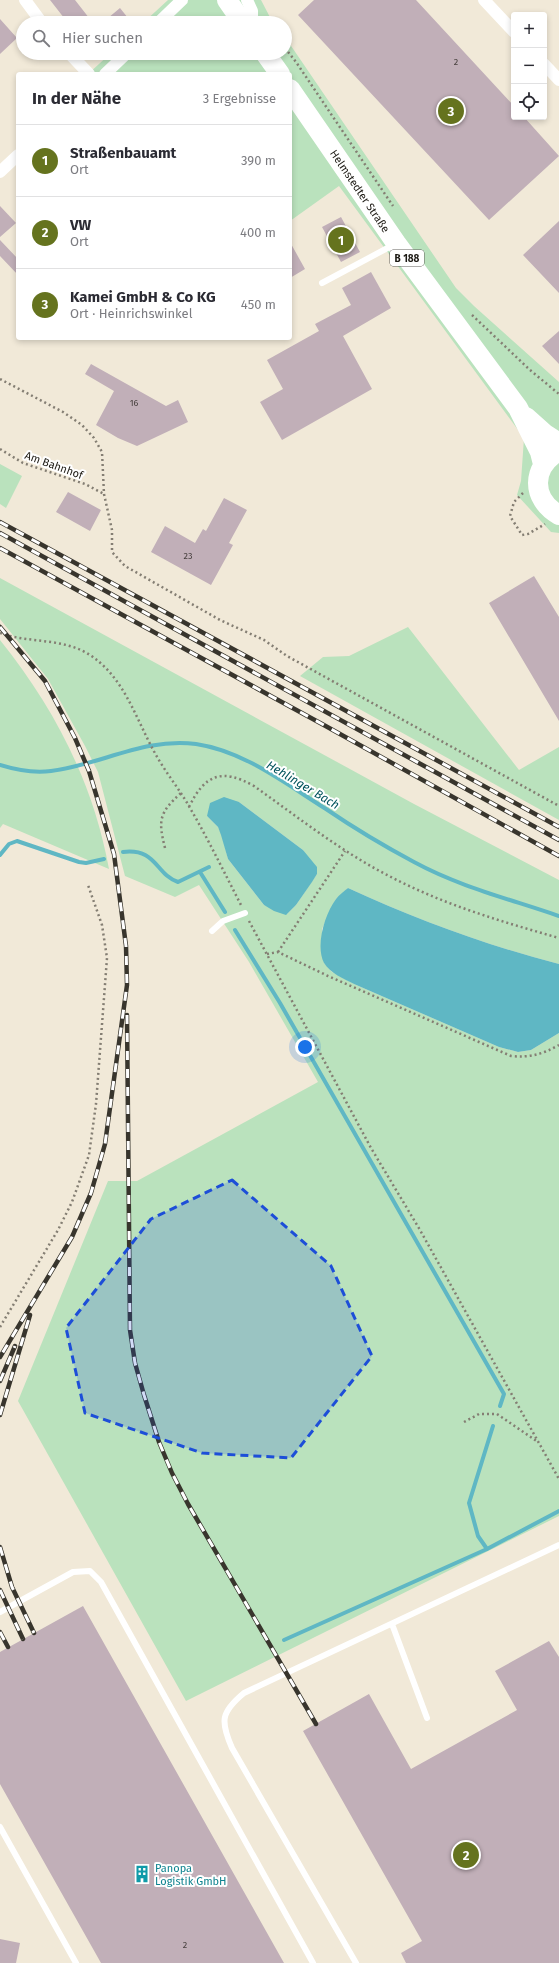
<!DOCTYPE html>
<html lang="de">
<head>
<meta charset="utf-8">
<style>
  body { margin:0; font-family:"Fira Sans",sans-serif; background:#f2f2f3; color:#2b2b33 }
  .controls { position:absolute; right:12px; top:12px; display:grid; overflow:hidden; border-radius:4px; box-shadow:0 2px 6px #0003 }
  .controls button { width:36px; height:36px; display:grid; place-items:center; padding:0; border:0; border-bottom:1px solid #e1e1e2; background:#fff; color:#2b2b33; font:20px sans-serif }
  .you { position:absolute; left:305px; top:1047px; width:14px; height:14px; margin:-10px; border:3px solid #fff; border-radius:50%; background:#1a73e8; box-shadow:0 0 0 6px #1a73e833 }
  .badge { display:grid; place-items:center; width:26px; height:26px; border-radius:50%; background:#65731e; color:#fff; font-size:13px; font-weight:700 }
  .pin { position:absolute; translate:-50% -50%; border:2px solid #fff; box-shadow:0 1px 4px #0006 }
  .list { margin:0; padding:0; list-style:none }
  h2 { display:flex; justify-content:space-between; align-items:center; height:52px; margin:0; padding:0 16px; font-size:17px }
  h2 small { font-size:13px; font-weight:400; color:#7c7c81 }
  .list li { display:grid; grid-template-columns:26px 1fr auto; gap:12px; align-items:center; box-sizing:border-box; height:72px; padding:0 16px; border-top:1px solid #e1e1e2 }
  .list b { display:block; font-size:15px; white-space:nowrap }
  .list p { margin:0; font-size:13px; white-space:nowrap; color:#7c7c81 }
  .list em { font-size:13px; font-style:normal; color:#7c7c81 }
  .icon { flex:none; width:22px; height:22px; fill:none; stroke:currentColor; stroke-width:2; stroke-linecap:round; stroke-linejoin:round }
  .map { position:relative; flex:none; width:559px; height:1963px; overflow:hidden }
  .search { position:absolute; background:#fff; box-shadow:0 2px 6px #0003; left:16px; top:16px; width:276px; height:44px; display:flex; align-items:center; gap:10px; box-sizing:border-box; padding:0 14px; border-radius:22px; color:#7c7c81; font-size:15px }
  .panel { position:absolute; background:#fff; box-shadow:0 2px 6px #0003; left:16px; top:72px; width:276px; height:268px; border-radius:4px }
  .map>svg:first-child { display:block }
  .green { fill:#bae2bd; fill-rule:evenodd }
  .water { fill:#5fb7c4 }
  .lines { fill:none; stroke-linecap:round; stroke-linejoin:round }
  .stream { stroke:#5fb7c4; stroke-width:4 }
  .building { fill:#c1afb8 }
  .path { stroke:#847e73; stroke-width:2.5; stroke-dasharray:2 3; stroke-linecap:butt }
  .service { stroke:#fff; stroke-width:6 }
  .minor { stroke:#fff; stroke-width:12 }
  .primary { stroke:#fff; stroke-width:20 }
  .rail-casing { stroke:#38352d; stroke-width:4.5 }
  .rail { stroke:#fff; stroke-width:3; stroke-dasharray:9; stroke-linecap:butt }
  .marked { fill:#1d4ed8; fill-opacity:0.2; stroke:#1d4ed8; stroke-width:3; stroke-dasharray:8 5; stroke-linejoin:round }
  .labels { text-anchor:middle; stroke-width:4; stroke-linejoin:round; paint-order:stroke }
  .number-label { font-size:9px; fill:#463f3d }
  .shield { fill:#fff; stroke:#615f5a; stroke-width:1 }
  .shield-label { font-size:10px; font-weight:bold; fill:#1d1a14 }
  .street-label { font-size:11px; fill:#1d1a14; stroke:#fff }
  .culture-label { font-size:11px; fill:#0d838f; stroke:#fff; text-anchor:start }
  .water-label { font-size:12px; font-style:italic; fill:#00525c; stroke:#fff }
</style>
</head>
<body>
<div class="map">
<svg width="559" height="1963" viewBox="0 0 559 1963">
  <rect width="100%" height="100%" fill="#f1e9d8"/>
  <path class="green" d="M168,0H261L273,23H143Z
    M285,37L456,288L474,306L559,382V533L551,532L517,495L521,481L524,438L339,186L290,221V74H88L111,53H285Z
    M0,464L22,476L6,508L0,504Z
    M0,578L414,804L559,880V964C486,945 417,920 348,888L336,899L322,929L324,963L332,972L354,984L499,1047L518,1052L531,1050L559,1033V1516L186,1701L18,1401L108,1181H137L318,1082L249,962L199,885L175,897L125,876L98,772L85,746L48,679L0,619ZM239,802L303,850L317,874L296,905L287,914L264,905L228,859L222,835L218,827L207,816Z
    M408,627L519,770L559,747V820L300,676L323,657L349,656Z
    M0,640C55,709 93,782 109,869L3,824L0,828Z"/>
  <path class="water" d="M224,797L239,802L303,850L317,867V874L312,882L296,905L286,915L274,911L264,905L228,859L221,835L218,827L207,816L210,803Z
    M348,888C417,920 486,945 559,964V1033L531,1050L518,1052L499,1047L354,984C344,979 330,973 324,963C315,945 325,914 336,899C339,895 344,891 348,888Z"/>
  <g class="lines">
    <path class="stream" d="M0,765C16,770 35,773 51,771C100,765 145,737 196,744C244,751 286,784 326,809C354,828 384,846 414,862C460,887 510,899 559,916
      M123,852C157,848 155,874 178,882L209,867
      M0,855L9,844L17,841L79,862L86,863L104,859
      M200,872L225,912
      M235,930L280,1003L504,1394L500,1406
      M487,1549L478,1536L469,1503L493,1426
      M284,1640L487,1549L559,1511"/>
  </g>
  <path class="building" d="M50,0H75L93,23H68Z
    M314,0H416L514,106V117H524L559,156L489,220L298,15Z
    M120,8L132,23H102Z
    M0,19L17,38L0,54Z
    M0,206L16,223L0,237Z
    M341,217L360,252L341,262L322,227Z
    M559,221V293L523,255Z
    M0,240L18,259V275L0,256Z
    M290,242L305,269L290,278Z
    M371,272L391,308L343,336L372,389L282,440L260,402L283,389L267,360L319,331L315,324L351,305L342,288Z
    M559,331V364L542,346Z
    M91,364L166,406L178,400L188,422L137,446L118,438L96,425L114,391L85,374Z
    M68,492L101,510L90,531L56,512Z
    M224,498L247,510L229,543L233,545L211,585L151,552L165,526L195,543L203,529L206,531Z
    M534,576L559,617V721L489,603Z
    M83,1606L284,1963H101L0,1784V1652Z
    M549,1641L559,1657V1963H406L401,1953L422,1941L303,1731L369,1694L411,1769L517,1710L495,1671Z
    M0,1939L20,1943L16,1963H0Z"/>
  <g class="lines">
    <path class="path" d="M285,48L296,62L393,206
      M472,315L530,370L559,394
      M0,379L63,412L82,425L94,438L102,452L104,494L112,530V552L125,566L220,620L264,640L287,656L559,806
      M0,449L23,463L85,484L104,494
      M523,493L514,502L510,516L522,535L528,534L545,524
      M0,633C28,643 58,638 85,652C124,674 135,718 156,755C166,773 180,790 190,808C208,839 224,872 241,905
      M189,807C205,774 222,768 254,786C299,818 343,853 393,878C445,905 503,922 559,938
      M165,848C158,820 159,813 181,793
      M249,921L371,1148L420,1230L559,1479
      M278,952L345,851
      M267,954L278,952L328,976L511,1056C530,1058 543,1054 559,1045
      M0,1327L58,1230L72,1202L89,1155L96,1104L107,958L102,925L88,885
      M464,1422L479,1414H497L538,1442"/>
    <path class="service" d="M322,283L395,244
      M212,931L223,921L245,913
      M0,1612L73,1572L90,1571L101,1582L313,1963
      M392,1624L427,1718
      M0,1827L76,1963
      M356,1963L232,1748C220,1721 221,1712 244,1693L559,1545"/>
    <path class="minor" d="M25,0L42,23
      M247,0L252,11V23
      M484,0L514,32
      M158,23L182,0
      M69,53L89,74
      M544,64L559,80
      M105,74L127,53
      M0,172L18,155"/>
    <path class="primary" d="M227,0L243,23
      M265,53L280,74
      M290,89L396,243L518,408L540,452L543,464
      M526,417L545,434L559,443
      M559,451C531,467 531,499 559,515"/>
    <g class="rail-casing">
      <path id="rail" d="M0,522L559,827
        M0,533L559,840
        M0,548L322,724L559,856
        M0,627L45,681L75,738L89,771L114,854L126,946L127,985L105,1144L91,1193L72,1237L0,1357
        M127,1015L130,1330L135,1363L144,1395L159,1442L172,1473L188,1504L316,1724
        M0,1381L15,1346
        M0,1415L30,1315
        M0,1547L12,1587L34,1633
        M0,1590L23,1639
        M0,1632L8,1647"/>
    </g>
    <use href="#rail" class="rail"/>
  </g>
  <path class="marked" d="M232,1180L331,1266L372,1356L291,1458L202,1453L85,1413L66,1328L151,1219Z"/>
  <defs>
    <g id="building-bare" transform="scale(1.38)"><path d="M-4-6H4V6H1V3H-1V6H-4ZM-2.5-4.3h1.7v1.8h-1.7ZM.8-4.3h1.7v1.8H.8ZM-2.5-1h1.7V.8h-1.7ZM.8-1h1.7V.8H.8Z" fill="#0f9aa8" stroke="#fff" stroke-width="2.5" paint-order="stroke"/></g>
  </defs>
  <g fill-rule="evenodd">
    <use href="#building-bare" x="142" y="1874"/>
  </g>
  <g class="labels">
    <g class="number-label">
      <text x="456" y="65">2</text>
      <text x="134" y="406">16</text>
      <text x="188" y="559">23</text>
      <text x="185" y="1948">2</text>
    </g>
    <rect class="shield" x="390" y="250" width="34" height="16" rx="3"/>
    <g class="shield-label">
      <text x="407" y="262">B 188</text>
    </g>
    <g class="street-label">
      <text transform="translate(360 191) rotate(56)" y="4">Helmstedter Straße</text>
      <text transform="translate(54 465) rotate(20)" y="4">Am Bahnhof</text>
    </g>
    <g class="culture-label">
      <text x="155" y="1872">Panopa<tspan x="155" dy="13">Logistik GmbH</tspan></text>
    </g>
    <g class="water-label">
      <text transform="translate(303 785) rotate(31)" y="4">Hehlinger Bach</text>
    </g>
  </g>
</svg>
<div class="controls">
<button>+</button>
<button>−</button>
<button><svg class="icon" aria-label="locate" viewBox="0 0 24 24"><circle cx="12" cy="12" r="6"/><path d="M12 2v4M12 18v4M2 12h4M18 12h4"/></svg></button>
</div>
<div class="you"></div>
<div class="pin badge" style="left:341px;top:240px">1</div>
<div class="pin badge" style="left:466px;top:1855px">2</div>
<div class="pin badge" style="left:451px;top:111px">3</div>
<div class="search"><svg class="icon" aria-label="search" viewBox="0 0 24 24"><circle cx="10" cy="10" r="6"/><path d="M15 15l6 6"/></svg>Hier suchen</div>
<section class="panel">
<h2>In der Nähe<small>3 Ergebnisse</small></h2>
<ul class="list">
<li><span class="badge">1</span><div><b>Straßenbauamt</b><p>Ort</p></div><em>390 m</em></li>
<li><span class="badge">2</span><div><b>VW</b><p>Ort</p></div><em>400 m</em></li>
<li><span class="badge">3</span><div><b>Kamei GmbH &amp; Co KG</b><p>Ort · Heinrichswinkel</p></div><em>450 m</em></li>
</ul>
</section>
</div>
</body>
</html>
